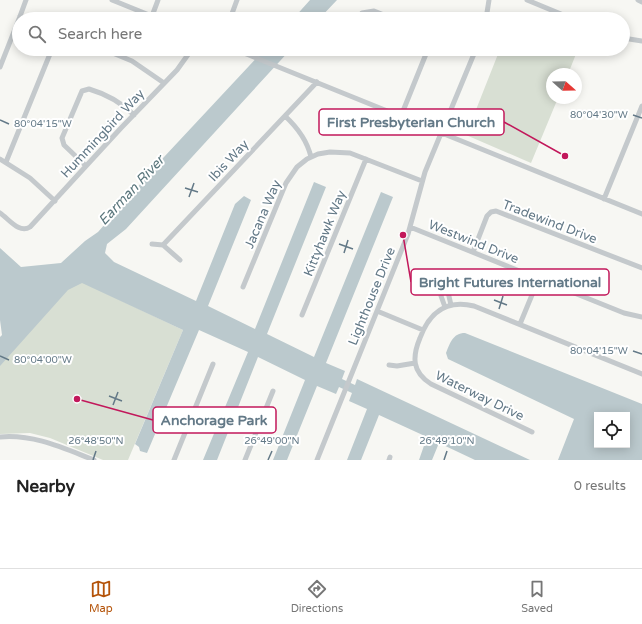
<!DOCTYPE html>
<html lang="en">
<head>
<meta charset="utf-8">
<style>
  body { margin:0; font-family:"Varela Round",sans-serif; background:#f2f2f2; color:#222 }
  .controls { position:absolute; right:12px; bottom:12px; display:grid; overflow:hidden; border-radius:0px; box-shadow:0 2px 10px #0003 }
  .controls button { width:36px; height:36px; display:grid; place-items:center; padding:0; border:0; border-bottom:1px solid #e0e0e0; background:#fff; color:#222; font:20px sans-serif }
  .compass { position:absolute; left:546px; top:68px; width:36px; height:36px; border-radius:50%; background:#fff; box-shadow:0 2px 10px #0003; rotate:110deg }
  .list { margin:0; padding:0; list-style:none }
  h2 { display:flex; justify-content:space-between; align-items:center; height:52px; margin:0; padding:0 16px; font-size:17px }
  h2 small { font-size:13px; font-weight:400; color:#767676 }
  .icon { flex:none; width:22px; height:22px; fill:none; stroke:currentColor; stroke-width:2; stroke-linecap:round; stroke-linejoin:round }
  .map { position:relative; flex:none; width:642px; height:460px; overflow:hidden }
  .search { position:absolute; background:#fff; box-shadow:0 2px 10px #0003; left:12px; right:12px; top:12px; height:44px; display:flex; align-items:center; gap:10px; box-sizing:border-box; padding:0 14px; border-radius:22px; color:#767676; font-size:15px }
  .sheet { height:108px; background:#fff }
  nav { display:flex; justify-content:space-around; align-items:center; box-sizing:border-box; height:56px; border-top:1px solid #e0e0e0; background:#fff; font-size:11px; color:#767676 }
  nav a { display:grid; justify-items:center; gap:2px }
  nav .on { color:#b45309 }
  .map>svg:first-child { display:block }
  .green { fill:#d8dfd3 }
  .water { fill:#bbc9cd; fill-rule:evenodd }
  .lines { fill:none; stroke-linecap:round; stroke-linejoin:round }
  .minor { stroke:#c4c9cc; stroke-width:5 }
  .ticks { fill:none; stroke:#637987; stroke-width:1.5 }
  .labels { text-anchor:middle; stroke-width:4; stroke-linejoin:round; paint-order:stroke }
  .street-label { font-size:13px; fill:#637987; stroke:#fff }
  .water-label { font-size:14px; font-style:italic; fill:#5a767c; stroke:#fff }
  .ticks-label { font-size:10px; text-anchor:middle; fill:#637987; stroke:#fff; stroke-width:4; stroke-linejoin:round; paint-order:stroke }
  .leader { fill:none; stroke:#c2185b; stroke-width:1.5 }
  .callout-dot { fill:#c2185b; stroke:#fff; stroke-width:1.5 }
  .callout { fill:#fff; stroke:#c2185b; stroke-width:1.5 }
  .callout-label { font-size:14px; text-anchor:middle; font-weight:bold; fill:#637987 }
</style>
</head>
<body>
<div class="map">
<svg width="642" height="460" viewBox="0 0 642 460">
  <rect width="100%" height="100%" fill="#f7f7f3"/>
  <path class="green" d="M500,49H578L568,74H552V98H558L531,163L466,135Z
    M82,282L183,330L128,460H103L50,438L30,433L0,434V365L68,289Z"/>
  <path class="water" d="M310,0H337L319,19H293Z
    M265,49H291L126,229L107,244L105,253L114,262L196,301L235,204L244,196L251,200L208,306L255,329L314,182L326,187L267,334L314,357L381,192L393,197L326,363L345,371L342,379L355,385L357,379L530,460H475L439,443L432,460H419L427,437L379,415L361,460H347L367,409L349,401L352,393L339,387L336,394L317,386L287,460H273L305,380L258,357L217,460H203L248,352L199,330L147,453L140,451L139,447L135,444L183,330L82,283L68,290L0,366V337L2,335L0,320V248L21,267L61,263L85,241L98,232L164,157Z
    M465,333L642,404V460H558L574,419L448,359L446,353C450,343 453,333 465,333ZM597,415H627V445H597Z"/>
  <g class="lines">
    <path class="minor" d="M112,0L159,19
      M527,0L573,19
      M638,0L642,2
      M362,13L374,11L394,19
      M20,16L28,19
      M152,16L158,0
      M19,19L26,0
      M230,19L237,0
      M486,19L489,0
      M623,38L642,41
      M103,49L132,61L164,83
      M234,49L642,214
      M0,67L19,19
      M285,116C298,128 307,140 311,157
      M401,116L428,49
      M0,159L30,178L55,201
      M6,162L52,49
      M86,166L64,145L62,138L82,91L89,89C106,94 121,102 134,115
      M604,199L642,106
      M0,213C9,219 19,234 30,227L121,128L177,70L192,49
      M410,227L624,313L642,317
      M152,244L163,245L317,82
      M163,245L180,260
      M473,252L487,216L491,212L496,211L642,268
      M243,287L286,183L297,167L307,159L318,154L330,152L350,153L422,181
      M445,307L441,296L442,292H448L451,305
      M377,311L423,330
      M302,315L366,159
      M520,324L539,278
      M389,365L397,366L415,363
      M532,432L431,384C412,372 412,357 420,338C429,313 446,299 474,306L642,374
      M0,437C34,434 63,448 94,460
      M174,460L213,364
      M245,460L273,391
      M317,460L408,234L425,172L476,49
      M389,460L390,457"/>
  </g>
  <path class="ticks" d="M633,115L642,118M0,120L9,124M185,188L198,192M189,197L194,183M339,244L353,249M344,253L348,240M494,300L507,305M499,309L503,296M633,351L642,354M0,356L9,360M109,396L122,401M113,405L118,392M93,460L96,451M268,460L272,451M444,460L447,451"/>
  <g class="labels">
    <g class="street-label">
      <text transform="translate(102 133) rotate(-47)" y="5">Hummingbird Way</text>
      <text transform="translate(228 160) rotate(-47)" y="5">Ibis Way</text>
      <text transform="translate(262 214) rotate(-67)" y="5">Jacana Way</text>
      <text transform="translate(550 221) rotate(21)" y="5">Tradewind Drive</text>
      <text transform="translate(324 233) rotate(-68)" y="5">Kittyhawk Way</text>
      <text transform="translate(474 241) rotate(22)" y="5">Westwind Drive</text>
      <text transform="translate(371 296) rotate(-68)" y="5">Lighthouse Drive</text>
      <text transform="translate(480 395) rotate(26)" y="5">Waterway Drive</text>
    </g>
    <g class="water-label">
      <text transform="translate(131 190) rotate(-47)" y="5">Earman River</text>
    </g>
  </g>
  <g class="ticks-label">
    <text x="599" y="118">80°04'30"W</text>
    <text x="43" y="127">80°04'15"W</text>
    <text x="599" y="354">80°04'15"W</text>
    <text x="43" y="363">80°04'00"W</text>
    <text x="96" y="444">26°48'50"N</text>
    <text x="272" y="444">26°49'00"N</text>
    <text x="447" y="444">26°49'10"N</text>
  </g>
  <path class="leader" d="M565 156L504 122M403 235L411 282M77 399L153 420"/>
  <g class="callout-dot">
    <circle cx="565" cy="156" r="4"/>
    <circle cx="403" cy="235" r="4"/>
    <circle cx="77" cy="399" r="4"/>
  </g>
  <g class="callout">
    <rect x="319" y="109" width="185" height="26" rx="4"/>
    <rect x="411" y="269" width="198" height="26" rx="4"/>
    <rect x="153" y="407" width="123" height="26" rx="4"/>
  </g>
  <g class="callout-label">
    <text x="411" y="127">First Presbyterian Church</text>
    <text x="510" y="287">Bright Futures International</text>
    <text x="214" y="425">Anchorage Park</text>
  </g>
</svg>
<div class="controls">
<button><svg class="icon" aria-label="locate" viewBox="0 0 24 24"><circle cx="12" cy="12" r="6"/><path d="M12 2v4M12 18v4M2 12h4M18 12h4"/></svg></button>
</div>
<svg class="compass" viewBox="-18 -18 36 36"><path d="M0-13l5 13h-10z" fill="#e53935"/><path d="M0 13l5-13h-10z" fill="#767676"/></svg>
<div class="search"><svg class="icon" aria-label="search" viewBox="0 0 24 24"><circle cx="10" cy="10" r="6"/><path d="M15 15l6 6"/></svg>Search here</div>
</div>
<section class="sheet">
<h2>Nearby<small>0 results</small></h2>
<ul class="list">
</ul>
</section>
<nav>
<a class="on"><svg class="icon" aria-label="map" viewBox="0 0 24 24"><path d="M3 6l6-2 6 2 6-2v14l-6 2-6-2-6 2zM9 4v14M15 6v14"/></svg>Map</a>
<a><svg class="icon" aria-label="directions" viewBox="0 0 24 24"><path d="M12 3l9 9-9 9-9-9zM9 14v-3h6M13 9l2 2-2 2"/></svg>Directions</a>
<a><svg class="icon" aria-label="saved" viewBox="0 0 24 24"><path d="M7 4h10v16l-5-4-5 4z"/></svg>Saved</a>
</nav>
</body>
</html>
